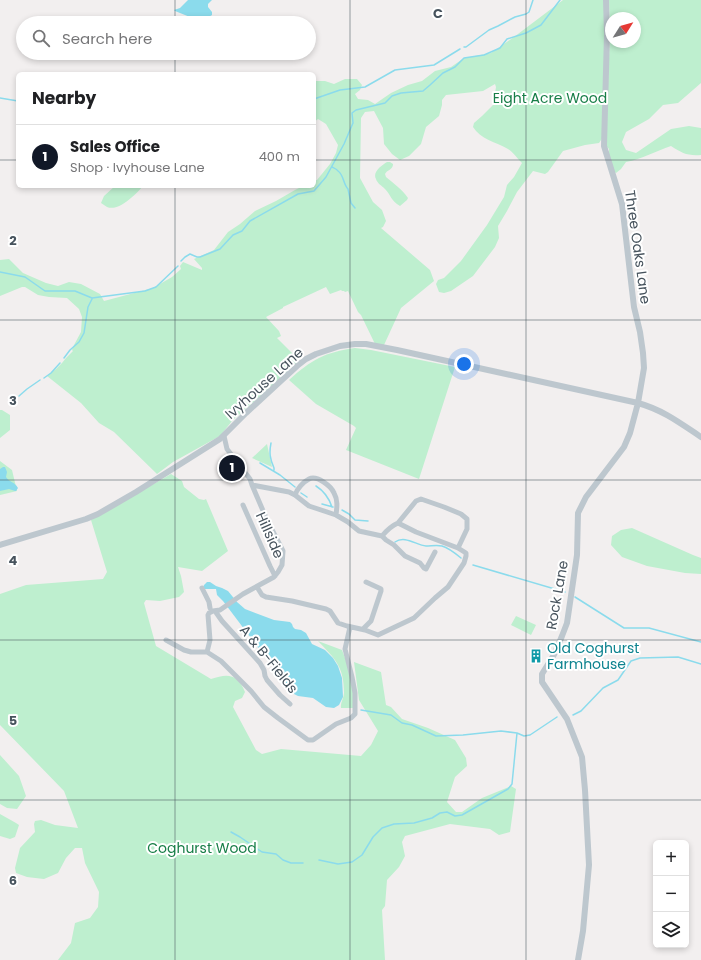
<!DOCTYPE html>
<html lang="en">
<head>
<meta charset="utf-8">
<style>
  body { margin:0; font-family:Poppins,sans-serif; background:#f6f6f6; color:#202124 }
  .controls { position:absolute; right:12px; bottom:12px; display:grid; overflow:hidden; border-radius:6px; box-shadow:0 2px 6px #0003 }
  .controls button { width:36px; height:36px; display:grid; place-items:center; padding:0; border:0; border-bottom:1px solid #e0e0e0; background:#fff; color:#202124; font:20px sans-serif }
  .compass { position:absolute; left:605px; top:12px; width:36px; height:36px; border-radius:50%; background:#fff; box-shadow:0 2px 6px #0003; rotate:53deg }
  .you { position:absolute; left:464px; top:364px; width:14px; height:14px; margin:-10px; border:3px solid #fff; border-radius:50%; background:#1a73e8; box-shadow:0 0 0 6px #1a73e833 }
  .badge { display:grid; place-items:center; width:26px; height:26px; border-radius:50%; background:#111827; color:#fff; font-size:13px; font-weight:700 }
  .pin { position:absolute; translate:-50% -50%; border:2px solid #fff; box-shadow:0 1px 4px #0006 }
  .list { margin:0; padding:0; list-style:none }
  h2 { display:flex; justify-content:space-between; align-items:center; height:52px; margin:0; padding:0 16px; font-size:17px }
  h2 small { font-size:13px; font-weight:400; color:#757577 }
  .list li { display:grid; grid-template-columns:26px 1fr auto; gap:12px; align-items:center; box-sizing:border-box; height:64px; padding:0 16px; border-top:1px solid #e0e0e0 }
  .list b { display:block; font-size:15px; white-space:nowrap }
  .list p { margin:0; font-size:13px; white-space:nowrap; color:#757577 }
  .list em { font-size:13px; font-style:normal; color:#757577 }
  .icon { flex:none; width:22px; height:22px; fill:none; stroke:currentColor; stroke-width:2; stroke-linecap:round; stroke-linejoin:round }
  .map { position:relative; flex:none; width:701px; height:960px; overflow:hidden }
  .search { position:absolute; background:#fff; box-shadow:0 2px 6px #0003; left:16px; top:16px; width:300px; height:44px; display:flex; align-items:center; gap:10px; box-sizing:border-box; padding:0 14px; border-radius:22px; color:#757577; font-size:15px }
  .panel { position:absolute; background:#fff; box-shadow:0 2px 6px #0003; left:16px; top:72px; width:300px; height:116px; border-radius:6px }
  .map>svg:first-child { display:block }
  .green { fill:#beefcf; fill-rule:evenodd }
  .water { fill:#8bdbec }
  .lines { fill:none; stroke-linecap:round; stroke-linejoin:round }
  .stream { stroke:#8bdbec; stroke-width:1.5 }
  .minor { stroke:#bdc7ce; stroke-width:5 }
  .tertiary { stroke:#bdc7ce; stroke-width:6 }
  .grid { fill:none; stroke:#47535d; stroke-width:1; stroke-opacity:0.55 }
  .labels { text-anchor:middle; stroke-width:4; stroke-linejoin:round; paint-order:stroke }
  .park-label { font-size:14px; fill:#177e47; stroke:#fff }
  .street-label { font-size:14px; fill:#47535d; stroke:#fff }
  .culture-label { font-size:14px; fill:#0d838f; stroke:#fff; text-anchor:start }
  .grid-label { font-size:13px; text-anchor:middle; font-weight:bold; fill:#47535d; stroke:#fff; stroke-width:4; stroke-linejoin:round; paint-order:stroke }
</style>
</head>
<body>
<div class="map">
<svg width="701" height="960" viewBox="0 0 701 960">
  <rect width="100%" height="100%" fill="#f2efef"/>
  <path class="green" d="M563,0H605L603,137L599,143L585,145L563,151L548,172L545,174L533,171L517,192L507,211L498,226L499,238L495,247L473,276L451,291L444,293L439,292L436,284L438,280L444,278L461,261L487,225L504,197L507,185L514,177L522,163C517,158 513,152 508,149C496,142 480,139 473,127L474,123L482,116L493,105L496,87L495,84L483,91L446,95L442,100V105L439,116L426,127L421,144L409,156L400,160L392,154L384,144L383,128L374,111L365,112L361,118L360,178L373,202L382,210L386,221L383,227L381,228L430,270L434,281L401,308L384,345L375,344L361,315L358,312L348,291L345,292L344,291H342L341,290L330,294L326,287L283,307V308L266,317L279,331L281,336L277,338L297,358L298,361V363L232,421L220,436L173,462L157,474L114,432L99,423L81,403L47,376L56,369L62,363L66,358L73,351L72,350L74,345L81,332L82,317L79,309L67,298L49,297L38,295L25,287H22L0,296V260L9,259L23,273L46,283L58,286L69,282L81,284L100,294L104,301L153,288L172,277L181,269L180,266L183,262L202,270V268L194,259L214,250L228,232L240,224L255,211L276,201L295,190L303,186H314V181L317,180L330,164L336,153L338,145L326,124L318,119L314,122V81H325L334,84L345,79H357L362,85L360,90L355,94L358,99L368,100L375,104L391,93L408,85L422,81L435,71L451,67L464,58L491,53L514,37Z
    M609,0H701V83L678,103L663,105L649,119L626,132L622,142L626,150L636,153L671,129L689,126L701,128V155C687,156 682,153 671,146C656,151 642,159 626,162L621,169L616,173L613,171L609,157V149L607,147L606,134L610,33ZM611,18H635V42H611Z
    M387,162H390L393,164V165C392,170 387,170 385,174L386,177C393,183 402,189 408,198L407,200L400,206C391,201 391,195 385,189C382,186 377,183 376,179C372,172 382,165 387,162Z
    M115,186H143C136,194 119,212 107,207C105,206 103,204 101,203L104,196Z
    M355,348L371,350L455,367L419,479L346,450L356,428L354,426L316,404L289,380C311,360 325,352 355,348Z
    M0,410H2L10,415V430L0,438Z
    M267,444L272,467L252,458Z
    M0,461L12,470L17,491L0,495Z
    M171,474L182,481L184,487L199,499L204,500L206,499L228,551L202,571L178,567L181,576L184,592L179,597L160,601L146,600L144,603L156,646L211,679C228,673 238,674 245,692L242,698L235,701L233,707L256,750L262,754L281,749L361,756L371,745L378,731L359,700L354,662L381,672L386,705L391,707L402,719L428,728L455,740L466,758L467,766L455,777L447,802L456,812H462L482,798L511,786L516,789L510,832L499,835L490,829L450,824L405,836L402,842L405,856L399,867L387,880L385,906L382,910L385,960H58L71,943L75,923L90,918L98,907L99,892L85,863L82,848H75L66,858L58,873L44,879L27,877L16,873L15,868L20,848L35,832L34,824L35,821L41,820L55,825L78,828L64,791L0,725V594L26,585L103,579L107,572L91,520Z
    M632,528L693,555L701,558V574L685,573L647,566L622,557L611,545L612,536L621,530Z
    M516,616L536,625L531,635L511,625Z
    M318,641L342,650L354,682L353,708H341C340,703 344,698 344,693C344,666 335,659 318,641Z
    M0,755L19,776L26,796L17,809L7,808L0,804Z
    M0,814L16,823L19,825L15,837L10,839L0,836Z"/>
  <path class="water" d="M188,0H212L208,4V7L212,12V15L205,19L190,17L175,11L174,10L180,8Z
    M3,467H5L7,472L6,477C10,483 14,481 18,488L16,491H15L9,489L0,491V469Z
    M207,582H210L216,586L222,588L228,591L237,602L245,609L274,620L290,622L292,624L293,627L295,629L301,630L306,633L312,644L325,650L333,658L338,666L342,678L343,697L339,705L334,708L326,707L313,698L298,696L294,694L280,677L275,665L269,656L260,650L223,601L217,595L216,589H205L203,588L204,585Z"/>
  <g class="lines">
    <path class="stream" d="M464,47H466L489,30L498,26L515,17L526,14L529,12L533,0
      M0,98L18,101
      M314,99L340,90L365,87L395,70L434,65L460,49
      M332,167C334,168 337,169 338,171C344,175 343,184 348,189L351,203L355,208
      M181,261L185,257L190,254L197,257H200L220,249L233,235L242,231L250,221L298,194L314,191L326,177L344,144L353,123L352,113L356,110L385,103L392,96L401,93L423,91L430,85L443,73L455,67L464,58L484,55L500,48L507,39L526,33L541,25L560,0
      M0,272L25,277L45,291H75L92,298L145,291L156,287L178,266
      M64,358L70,350L79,342L84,333L88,307L92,299
      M44,378L51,373L60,363
      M19,396L27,389L40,380
      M271,443C269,453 270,459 274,468V470
      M260,463L280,475L295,487
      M316,486C324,491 329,498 332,507
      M301,493L307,497
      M322,504L333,507
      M342,510L349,514L355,520L368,521
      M395,542C405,535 416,545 426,546C431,546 437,545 442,546C449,548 455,553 461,558
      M473,565L565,592
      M575,597L624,628H649L701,642
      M361,710L391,715L402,723L412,725L436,736L463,735L501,731L517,733L524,736L530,735L557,717
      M573,715L581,711L603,688L618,680L631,661L640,658L678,657L701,664
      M231,832L240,837L262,852L276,854L283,860L291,863H303
      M319,860L338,864L352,862L362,855L373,837L382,828L394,824L414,823L432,818L440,813L447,812L455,816L462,815L508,789L512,784L517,733"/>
    <path class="minor" d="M224,436L227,449L250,479L252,485L289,492L295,495L309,506L336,515L348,522L359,531L382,536C387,530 391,526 398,523L416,532L458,548L466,553V556L464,563L448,587L435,598L414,618L378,635L365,630L347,626L338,623L330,611L326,609L292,601L266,597L262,595L257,587
      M295,495C297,489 303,482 309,479C317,475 331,486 334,493C338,500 337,507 336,515
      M243,505L270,566L275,576
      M398,523L416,501L421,499L444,507L461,514L467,519V529L458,548
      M382,536L386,540L394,545L405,556L420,563L424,568L426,569L435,552
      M202,588L209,602L210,608
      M215,611L222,621L260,663L264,670L265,676L267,680L280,695L290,704
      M363,629L371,621L381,591V589L379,588L366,582
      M166,640L184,650L191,652H207L210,640L208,615L209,613L213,611L220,610L243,594L274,577L278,572L282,565L283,551L267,520L252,485
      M207,652L221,661L251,691L264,707L278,718L308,740H313L336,724L351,718L355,714V693L352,677L345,649L350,627"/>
    <path class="tertiary" d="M0,545L86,519L98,514L136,492L220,439L246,413L297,366L306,359L316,354L340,346L355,344H366L397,350L638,403C663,410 680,423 701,437
      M578,960L583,931L589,865L585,790L582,757L567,719L542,682V674L555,653L562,636L567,623L577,555L578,513L586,497L624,447L630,433L638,403L644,368L643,353L640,332L634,307L622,204L604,146L607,34L606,0"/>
  </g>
  <path class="grid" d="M175,0V23M350,0V960M526,0V960M175,53V74M0,160H18M314,160H701M175,186V960M0,320H701M0,480H701M0,640H701M0,800H701"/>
  <defs>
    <g id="building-bare" transform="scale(1.08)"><path d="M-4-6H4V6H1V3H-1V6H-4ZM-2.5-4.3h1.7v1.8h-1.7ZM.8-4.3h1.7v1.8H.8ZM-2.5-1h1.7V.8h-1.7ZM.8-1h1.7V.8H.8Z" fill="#0f9aa8" stroke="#fff" stroke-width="2.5" paint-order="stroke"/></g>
  </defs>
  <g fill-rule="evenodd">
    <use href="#building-bare" x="536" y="656"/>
  </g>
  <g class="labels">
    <g class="park-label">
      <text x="550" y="103">Eight Acre Wood</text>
      <text x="202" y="853">Coghurst Wood</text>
    </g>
    <g class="street-label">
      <text transform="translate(638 247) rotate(82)" y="5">Three Oaks Lane</text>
      <text transform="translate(264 383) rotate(-42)" y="5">Ivyhouse Lane</text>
      <text transform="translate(270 535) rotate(66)" y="5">Hillside</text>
      <text transform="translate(557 595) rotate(-80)" y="5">Rock Lane</text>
      <text transform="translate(269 659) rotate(51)" y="5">A &amp; B-Fields</text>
    </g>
    <g class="culture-label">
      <text x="547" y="653">Old Coghurst<tspan x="547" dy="16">Farmhouse</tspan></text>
    </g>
  </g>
  <g class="grid-label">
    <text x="438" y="18">C</text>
    <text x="13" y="245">2</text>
    <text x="13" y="405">3</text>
    <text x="13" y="565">4</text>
    <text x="13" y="725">5</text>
    <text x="13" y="885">6</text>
  </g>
</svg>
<div class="controls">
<button>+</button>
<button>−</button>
<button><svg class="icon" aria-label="layers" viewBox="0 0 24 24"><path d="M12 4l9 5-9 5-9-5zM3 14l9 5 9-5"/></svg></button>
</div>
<svg class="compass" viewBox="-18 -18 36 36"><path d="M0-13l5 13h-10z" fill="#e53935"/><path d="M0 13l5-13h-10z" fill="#757577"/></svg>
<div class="you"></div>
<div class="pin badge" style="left:232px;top:468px">1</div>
<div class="search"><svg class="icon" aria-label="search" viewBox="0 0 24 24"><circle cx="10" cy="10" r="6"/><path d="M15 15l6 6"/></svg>Search here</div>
<section class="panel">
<h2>Nearby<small></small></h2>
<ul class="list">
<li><span class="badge">1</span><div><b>Sales Office</b><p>Shop · Ivyhouse Lane</p></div><em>400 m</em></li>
</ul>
</section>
</div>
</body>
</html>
